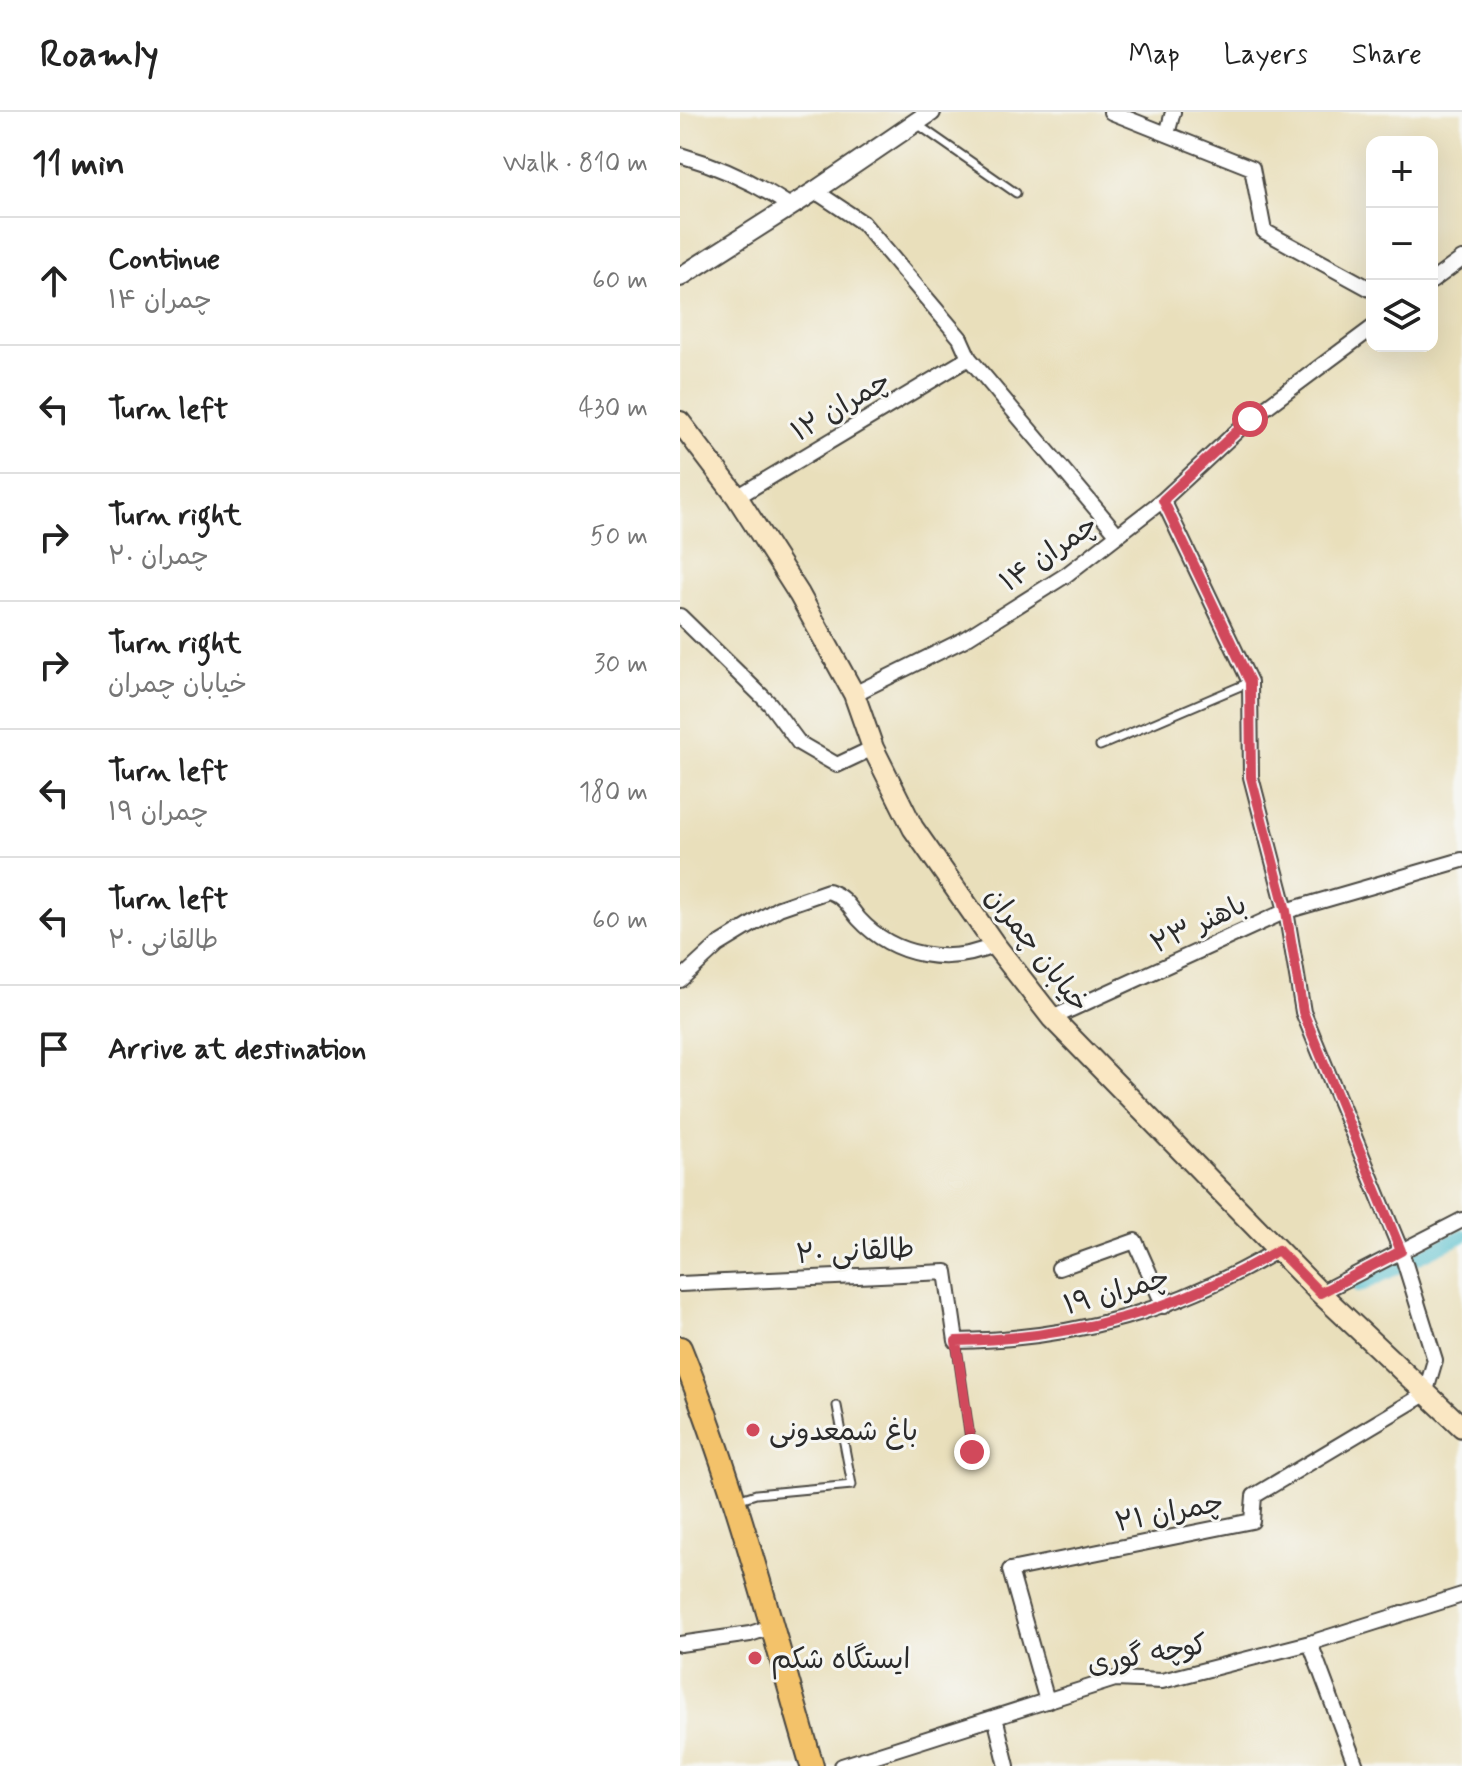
<!DOCTYPE html>
<html lang="en">
<head>
<meta charset="utf-8">
<style>
  body { margin:0; font-family:Mynerve,"Playpen Sans Arabic",sans-serif; background:#f2f2f2; color:#222 }
  .controls { position:absolute; right:24px; top:24px; display:grid; overflow:hidden; border-radius:16px; box-shadow:0 8px 32px #0002 }
  .controls button { width:72px; height:72px; display:grid; place-items:center; padding:0; border:0; border-bottom:2px solid #e0e0e0; background:#fff; color:#222; font:40px sans-serif }
  .stop { position:absolute; width:24px; height:24px; margin:-18px; border:6px solid #d1495b; border-radius:50%; background:#fff }
  .stop.end { background:#d1495b; border-color:#fff; box-shadow:0 2px 8px #0008 }
  .list { margin:0; padding:0; list-style:none }
  h2 { display:flex; justify-content:space-between; align-items:center; height:104px; margin:0; padding:0 32px; font-size:34px }
  h2 small { font-size:26px; font-weight:400; color:#767676 }
  .list li { display:grid; grid-template-columns:52px 1fr auto; gap:24px; align-items:center; box-sizing:border-box; height:128px; padding:0 32px; border-top:2px solid #e0e0e0 }
  .list b { display:block; font-size:30px; white-space:nowrap }
  .list p { margin:0; font-size:26px; white-space:nowrap; color:#767676 }
  .list em { font-size:26px; font-style:normal; color:#767676 }
  .icon { flex:none; width:44px; height:44px; fill:none; stroke:currentColor; stroke-width:2; stroke-linecap:round; stroke-linejoin:round }
  .map { position:relative; flex:none; width:782px; height:1654px; overflow:hidden }
  header { display:flex; align-items:center; gap:48px; box-sizing:border-box; height:112px; padding:0 40px; background:#fff; border-bottom:2px solid #e0e0e0 }
  header strong { font-size:38px }
  nav { display:flex; gap:44px; margin-inline-start:auto; font-size:28px }
  main { display:flex }
  aside { flex:1; background:#fff }
  .map>svg:first-child { display:block }
  .lines { fill:none; stroke-linecap:round; stroke-linejoin:round }
  .canal { stroke:#51bdcc; stroke-width:14 }
  .service-casing { stroke:#484641; stroke-width:11 }
  .minor-casing { stroke:#484641; stroke-width:18 }
  .tertiary-casing { stroke:#484641; stroke-width:22 }
  .secondary-casing { stroke:#484641; stroke-width:24 }
  .primary-casing { stroke:#484641; stroke-width:26 }
  .service { stroke:#fff; stroke-width:7 }
  .minor { stroke:#fff; stroke-width:14 }
  .tertiary { stroke:#fff; stroke-width:18 }
  .secondary { stroke:#fae7c3; stroke-width:20 }
  .primary { stroke:#f3c26a; stroke-width:22 }
  .route { stroke:#d1495b; stroke-width:10 }
  .poi-dot { fill:#d1495b; stroke:#f6f6f2; stroke-width:3 }
  .labels { text-anchor:middle; stroke-width:6; stroke-linejoin:round; paint-order:stroke }
  .street-label { font-size:28px; fill:#2b2b2b; stroke:#f6f6f2 }
  .poi-label { font-size:28px; fill:#2b2b2b; stroke:#f6f6f2; text-anchor:start }
</style>
</head>
<body>
<header>
<strong>Roamly</strong>
<nav><a>Map</a><a>Layers</a><a>Share</a></nav>
</header>
<main>
<aside>
<h2>11 min<small>Walk · 810 m</small></h2>
<ul class="list">
<li><svg class="icon" aria-label="ahead" viewBox="0 0 24 24"><path d="M12 20V5M6 11l6-6 6 6"/></svg><div><b>Continue</b><p>چمران ۱۴</p></div><em>60 m</em></li>
<li><svg class="icon" aria-label="left" viewBox="0 0 24 24"><path d="M17 20v-9H6M10 6l-5 5 5 5"/></svg><div><b>Turn left</b></div><em>430 m</em></li>
<li><svg class="icon" aria-label="right" viewBox="0 0 24 24"><path d="M7 20v-9h11M14 6l5 5-5 5"/></svg><div><b>Turn right</b><p>چمران ۲۰</p></div><em>50 m</em></li>
<li><svg class="icon" aria-label="right" viewBox="0 0 24 24"><path d="M7 20v-9h11M14 6l5 5-5 5"/></svg><div><b>Turn right</b><p>خیابان چمران</p></div><em>30 m</em></li>
<li><svg class="icon" aria-label="left" viewBox="0 0 24 24"><path d="M17 20v-9H6M10 6l-5 5 5 5"/></svg><div><b>Turn left</b><p>چمران ۱۹</p></div><em>180 m</em></li>
<li><svg class="icon" aria-label="left" viewBox="0 0 24 24"><path d="M17 20v-9H6M10 6l-5 5 5 5"/></svg><div><b>Turn left</b><p>طالقانی ۲۰</p></div><em>60 m</em></li>
<li><svg class="icon" aria-label="arrive" viewBox="0 0 24 24"><path d="M6 21V4h12l-3 4 3 4H6"/></svg><div><b>Arrive at destination</b></div></li>
</ul>
</aside>
<div class="map">
<svg width="782" height="1654" viewBox="0 0 782 1654">
  <rect width="100%" height="100%" fill="#f6f6f2"/>
  <filter id="ink" filterUnits="userSpaceOnUse"><feTurbulence type="fractalNoise" baseFrequency=".0125" numOctaves="2"/><feDisplacementMap in="SourceGraphic" scale="16" xChannelSelector="R" yChannelSelector="G"/><feConvolveMatrix kernelMatrix="1 2 1 2 8 2 1 2 1" color-interpolation-filters="sRGB"/></filter>
  <filter id="wash" filterUnits="userSpaceOnUse"><feTurbulence type="fractalNoise" baseFrequency=".006" numOctaves="4" result="noise"/><feDisplacementMap in="SourceGraphic" scale="32" xChannelSelector="R" yChannelSelector="G"/><feGaussianBlur stdDeviation="1.8" result="paint"/><feColorMatrix in="noise" values="0 0 0 0 0 0 0 0 0 0 0 0 0 0 0 0 0 1.4 0 .05"/><feComposite in="paint" operator="in"/></filter>
  <g filter="url(#wash)">
    <rect width="100%" height="100%" fill="#e9dfbb"/>
    <g class="lines">
      <path class="canal" d="M679,1174L782,1124"/>
    </g>
  </g>
  <g filter="url(#ink)">
    <g class="lines">
      <g class="service-casing">
        <path id="service" d="M237,12L336,81
          M420,634L570,570
          M276,1229L292,1340
          M57,1388L76,1382L172,1373L157,1294"/>
      </g>
      <g class="minor-casing">
        <path id="minor" d="M431,0L572,56L584,119L692,178
          M487,22L493,0
          M0,43C42,55 76,71 112,95
          M135,79L183,111L280,226L289,246L438,423
          M752,169L782,147
          M57,385L289,246
          M0,504L90,592L119,631L157,653L193,636
          M174,582L283,528L386,463L483,388L570,307L692,216
          M0,868L38,833L99,796L148,779C165,785 168,794 179,807C214,845 269,854 315,833
          M372,906L606,799L782,748
          M379,1156L455,1129L484,1194
          M0,1172L266,1160L276,1229C397,1227 494,1199 598,1138
          M640,1181L782,1108
          M630,1531L676,1654
          M0,1532L70,1522L91,1515
          M367,1589L330,1458L572,1409L574,1384L745,1282L755,1248L721,1139L623,900L606,799L571,665L570,570L483,388
          M315,1605L327,1654
          M162,1654L435,1567L482,1569L630,1531L782,1483"/>
      </g>
      <g class="tertiary-casing">
        <path id="tertiary" d="M0,165L135,79L251,0"/>
      </g>
      <g class="secondary-casing">
        <path id="secondary" d="M0,310L57,385L119,482L174,582L193,636L233,716L315,833L372,906L640,1181L782,1315"/>
      </g>
      <g class="primary-casing">
        <path id="primary" d="M0,1236C55,1371 91,1514 132,1654"/>
      </g>
      <use href="#service" class="service"/>
      <use href="#minor" class="minor"/>
      <use href="#tertiary" class="tertiary"/>
      <use href="#secondary" class="secondary"/>
      <use href="#primary" class="primary"/>
    </g>
  </g>
  <g class="lines" filter="url(#ink)">
    <path class="route" d="M292,1340L276,1229C397,1226 494,1200 598,1138L640,1181L721,1139L623,900L606,799L571,665L570,570L483,388L570,307"/>
  </g>
  <g class="poi-dot">
    <circle cx="73" cy="1318" r="8"/>
    <circle cx="75" cy="1546" r="8"/>
  </g>
  <g class="labels">
    <g class="street-label">
      <text transform="translate(160 293) rotate(-31)" y="10">چمران ۱۲</text>
      <text transform="translate(368 440) rotate(-35)" y="10">چمران ۱۴</text>
      <text transform="translate(518 811) rotate(-25)" y="10">باهنر ۲۳</text>
      <text transform="translate(358 837) rotate(52)" y="10">خیابان چمران</text>
      <text transform="translate(175 1138) rotate(-3)" y="10">طالقانی ۲۰</text>
      <text transform="translate(436 1178) rotate(-16)" y="10">چمران ۱۹</text>
      <text transform="translate(489 1399) rotate(-11)" y="10">چمران ۲۱</text>
      <text transform="translate(467 1541) rotate(-10)" y="10">کوچه گوری</text>
    </g>
    <g class="poi-label">
      <text x="89" y="1328">باغ شمعدونی</text>
      <text x="91" y="1556">ایستگاه شکم</text>
    </g>
  </g>
</svg>
<div class="controls">
<button>+</button>
<button>−</button>
<button><svg class="icon" aria-label="layers" viewBox="0 0 24 24"><path d="M12 4l9 5-9 5-9-5zM3 14l9 5 9-5"/></svg></button>
</div>
<div class="stop" style="left:570px;top:307px"></div>
<div class="stop end" style="left:292px;top:1340px"></div>
</div>
</main>
</body>
</html>
